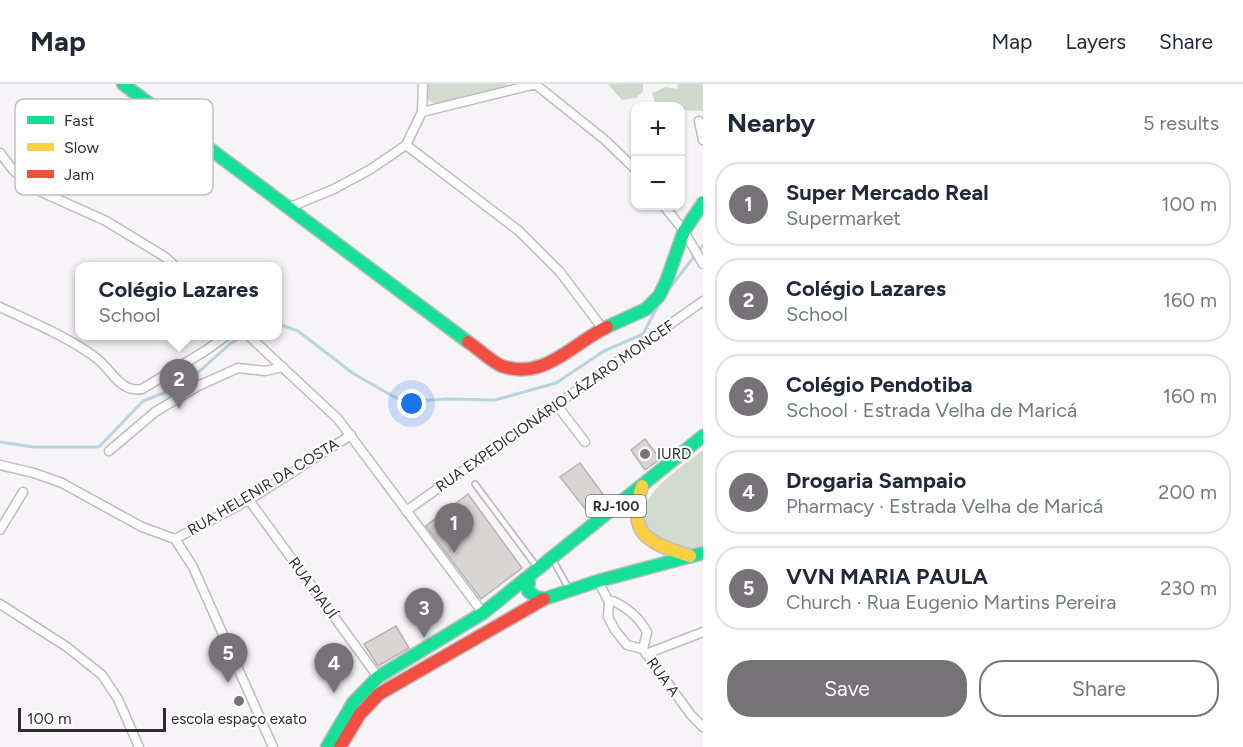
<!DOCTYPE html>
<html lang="en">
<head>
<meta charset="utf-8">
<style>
  body { margin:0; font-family:Figtree,sans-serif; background:#f6f6f7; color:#1f2937 }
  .controls { position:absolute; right:18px; top:18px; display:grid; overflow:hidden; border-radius:12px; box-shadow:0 2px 4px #0004 }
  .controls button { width:54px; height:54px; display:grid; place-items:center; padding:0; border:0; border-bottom:2px solid #e0e1e3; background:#fff; color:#1f2937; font:30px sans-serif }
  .scale { position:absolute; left:18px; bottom:15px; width:148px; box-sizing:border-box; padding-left:6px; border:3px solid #2f2d30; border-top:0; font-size:16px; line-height:21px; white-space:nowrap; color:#2f2d30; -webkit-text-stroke:4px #fff; paint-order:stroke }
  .you { position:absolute; left:412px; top:320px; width:21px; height:21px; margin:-15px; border:4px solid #fff; border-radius:50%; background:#1a73e8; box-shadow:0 0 0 9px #1a73e833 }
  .badge { display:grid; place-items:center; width:39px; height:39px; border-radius:50%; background:#757376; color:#fff; font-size:20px; font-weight:700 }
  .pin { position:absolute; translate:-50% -50px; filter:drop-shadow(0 2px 3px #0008) }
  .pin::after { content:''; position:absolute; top:32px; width:21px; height:18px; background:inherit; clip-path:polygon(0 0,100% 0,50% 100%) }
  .popup { position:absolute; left:75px; top:178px; width:207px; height:78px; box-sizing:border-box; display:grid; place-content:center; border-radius:12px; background:#fff; filter:drop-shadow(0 2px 4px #0005); font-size:20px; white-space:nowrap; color:#747a83 }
  .popup b { font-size:22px; color:#1f2937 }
  .popup::after { content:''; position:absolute; left:50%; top:100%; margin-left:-12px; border:12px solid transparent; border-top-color:#fff }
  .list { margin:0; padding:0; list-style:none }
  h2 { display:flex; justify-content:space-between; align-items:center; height:78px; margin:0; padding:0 24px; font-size:26px }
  h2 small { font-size:20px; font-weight:400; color:#747a83 }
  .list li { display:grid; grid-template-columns:39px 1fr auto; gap:18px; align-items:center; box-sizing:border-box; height:84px; margin:0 12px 12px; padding:0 12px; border:2px solid #e0e1e3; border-radius:24px }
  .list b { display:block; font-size:22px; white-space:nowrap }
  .list p { margin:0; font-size:20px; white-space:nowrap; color:#747a83 }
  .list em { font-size:20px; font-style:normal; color:#747a83 }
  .actions { display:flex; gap:12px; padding:18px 24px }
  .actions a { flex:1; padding:14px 0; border:2px solid #757376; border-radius:24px; text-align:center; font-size:21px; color:#757376 }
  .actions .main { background:#757376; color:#fff }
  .map { position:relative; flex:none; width:703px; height:663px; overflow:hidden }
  header { display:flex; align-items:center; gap:36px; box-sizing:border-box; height:84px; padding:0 30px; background:#fff; border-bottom:2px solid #e0e1e3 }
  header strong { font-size:28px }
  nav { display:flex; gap:33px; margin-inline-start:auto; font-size:21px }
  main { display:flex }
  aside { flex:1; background:#fff }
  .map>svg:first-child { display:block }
  .green { fill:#d2dcce }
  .forest { fill:#cfd9cc }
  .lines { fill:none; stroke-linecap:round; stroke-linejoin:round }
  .stream { stroke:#b9d4de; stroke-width:3 }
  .building { fill:#d8d5d5; stroke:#b6b3b3; stroke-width:1.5 }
  .lane-casing { stroke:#bebcbf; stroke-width:8 }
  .street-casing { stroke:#bebcbf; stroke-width:11 }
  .fast-casing { stroke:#bebcbf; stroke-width:15 }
  .slow-casing { stroke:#bebcbf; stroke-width:15 }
  .jam-casing { stroke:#bebcbf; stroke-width:15 }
  .lane { stroke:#fefdfe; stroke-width:4.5 }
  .street { stroke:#fefdfe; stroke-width:8 }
  .fast { stroke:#16e098; stroke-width:12 }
  .slow { stroke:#ffcf43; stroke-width:12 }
  .jam { stroke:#f24e42; stroke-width:12 }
  .poi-dot { fill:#757376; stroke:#fff; stroke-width:2 }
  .labels { text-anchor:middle; stroke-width:4.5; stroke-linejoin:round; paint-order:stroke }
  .shield { fill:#fff; stroke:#6d6c6e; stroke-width:1.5 }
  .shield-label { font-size:14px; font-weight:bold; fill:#2f2d30 }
  .street-label { font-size:15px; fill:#2f2d30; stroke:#fff }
  .poi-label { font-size:15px; fill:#2f2d30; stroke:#fff; text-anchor:start }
  .key { fill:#fff; stroke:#c1c0c1; stroke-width:1.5 }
  .key-label { font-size:16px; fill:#2f2d30 }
</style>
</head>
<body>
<header>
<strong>Map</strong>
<nav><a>Map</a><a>Layers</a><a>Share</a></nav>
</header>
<main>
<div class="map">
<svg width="703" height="663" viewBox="0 0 703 663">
  <rect width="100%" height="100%" fill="#f7f4f8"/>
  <path class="green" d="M426,0H508L504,4L438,19C425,19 425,10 426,0Z
    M703,366V465C687,469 672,463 658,456C651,452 650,450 646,443C631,413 684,382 703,366Z"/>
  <path class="forest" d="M608,0H643V7L636,14L622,16Z
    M678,0H703V27L681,26L680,22H663L655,18L652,9L666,3L677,5Z"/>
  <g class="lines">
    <path class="stream" d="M669,205L703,161
      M278,240L298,247L354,290L403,318L447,315L495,316L556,299L604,267L643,250L660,218
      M0,358L33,363H99L143,317L184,301L231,259L246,252"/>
  </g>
  <path class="building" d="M645,355L660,375L645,386L631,366Z
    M580,379L608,417L590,431L560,393Z
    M468,410L522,484L481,515L426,442Z
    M396,542L409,564L378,582L364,560Z"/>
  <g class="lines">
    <g class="lane-casing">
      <path id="lane" d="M475,400L537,483
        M553,476L569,505"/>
    </g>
    <g class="street-casing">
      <path id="street" d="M535,0L605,56L636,86
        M422,28L423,0
        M699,37L703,56
        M406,61L519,147L560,188L603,245
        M0,69L14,87L37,106L106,137L165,173L175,182
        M664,122L684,147L703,180
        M288,124L334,105L371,85L406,61L422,28L536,0
        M0,223C32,238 66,252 95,273C111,284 119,309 142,305L205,267L226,252
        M249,252L338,335L483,529
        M556,320L585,358
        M109,367L155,328L198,302L238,284L265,287L283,283
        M0,381L34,389L62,399L142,443L175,455
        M249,416L378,593
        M406,427L703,217
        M0,446L23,408
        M175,455L193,483L273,663
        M175,455L249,416L351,351
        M598,497L609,518
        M609,518L608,533L615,546L627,561L643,565L691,631L703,643
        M609,518L613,517C628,524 639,533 647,548L643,565
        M0,520L67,563L102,591L118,615L139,663
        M646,570L703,548"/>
    </g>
    <g class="fast-casing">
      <path id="fast" d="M123,0L468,258
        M607,243L646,225L659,212L666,198L684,147L703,119
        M529,492L528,507L536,513L545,515
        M544,515L598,497L703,469
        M327,663L353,619L378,593L483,529L703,352"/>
    </g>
    <g class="slow-casing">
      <path id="slow" d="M642,402C626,450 648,459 690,472"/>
    </g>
    <g class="jam-casing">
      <path id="jam" d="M468,258C479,265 491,278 502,282C544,297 573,259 607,243
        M340,663L360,630L379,610L544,515"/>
    </g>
    <use href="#lane" class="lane"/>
    <use href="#street" class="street"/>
    <use href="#fast" class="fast"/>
    <use href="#slow" class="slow"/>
    <use href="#jam" class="jam"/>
  </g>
  <g class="poi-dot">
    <circle cx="645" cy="370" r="6"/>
    <circle cx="239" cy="617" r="6"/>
  </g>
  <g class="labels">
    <rect class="shield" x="586" y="411" width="60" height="22" rx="4.5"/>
    <g class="shield-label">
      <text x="616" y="427">RJ-100</text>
    </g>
    <g class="street-label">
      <text transform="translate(555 322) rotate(-35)" y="5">RUA EXPEDICIONÁRIO LÁZARO MONCEF</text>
      <text transform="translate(263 403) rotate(-31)" y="5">RUA HELENIR DA COSTA</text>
      <text transform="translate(313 504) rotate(54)" y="5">RUA PIAUÍ</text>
      <text transform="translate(663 593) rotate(54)" y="5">RUA A</text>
    </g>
    <g class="poi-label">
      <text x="657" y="375">IURD</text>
      <text x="239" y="640" text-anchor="middle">escola espaço exato</text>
    </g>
  </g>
  <rect x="15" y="15" width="198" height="96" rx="9" class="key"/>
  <rect x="27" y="32" width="27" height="8" fill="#16e098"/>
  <rect x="27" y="59" width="27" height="8" fill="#ffcf43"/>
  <rect x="27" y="86" width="27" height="8" fill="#f24e42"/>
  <g class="key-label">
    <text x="64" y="42">Fast</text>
    <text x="64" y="69">Slow</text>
    <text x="64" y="96">Jam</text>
  </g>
</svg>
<div class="controls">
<button>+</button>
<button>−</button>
</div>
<div class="scale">100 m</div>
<div class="you"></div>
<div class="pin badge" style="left:454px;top:469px">1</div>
<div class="pin badge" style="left:179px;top:325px">2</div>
<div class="popup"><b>Colégio Lazares</b>School</div>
<div class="pin badge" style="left:424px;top:554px">3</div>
<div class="pin badge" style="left:334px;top:609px">4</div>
<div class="pin badge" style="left:228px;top:599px">5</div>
</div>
<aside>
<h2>Nearby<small>5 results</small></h2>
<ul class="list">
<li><span class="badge">1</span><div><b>Super Mercado Real</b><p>Supermarket</p></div><em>100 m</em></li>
<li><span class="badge">2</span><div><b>Colégio Lazares</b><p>School</p></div><em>160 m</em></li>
<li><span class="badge">3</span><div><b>Colégio Pendotiba</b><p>School · Estrada Velha de Maricá</p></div><em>160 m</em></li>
<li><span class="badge">4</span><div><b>Drogaria Sampaio</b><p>Pharmacy · Estrada Velha de Maricá</p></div><em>200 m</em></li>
<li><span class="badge">5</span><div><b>VVN MARIA PAULA</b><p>Church · Rua Eugenio Martins Pereira</p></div><em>230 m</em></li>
</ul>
<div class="actions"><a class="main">Save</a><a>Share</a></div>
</aside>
</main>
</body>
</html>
